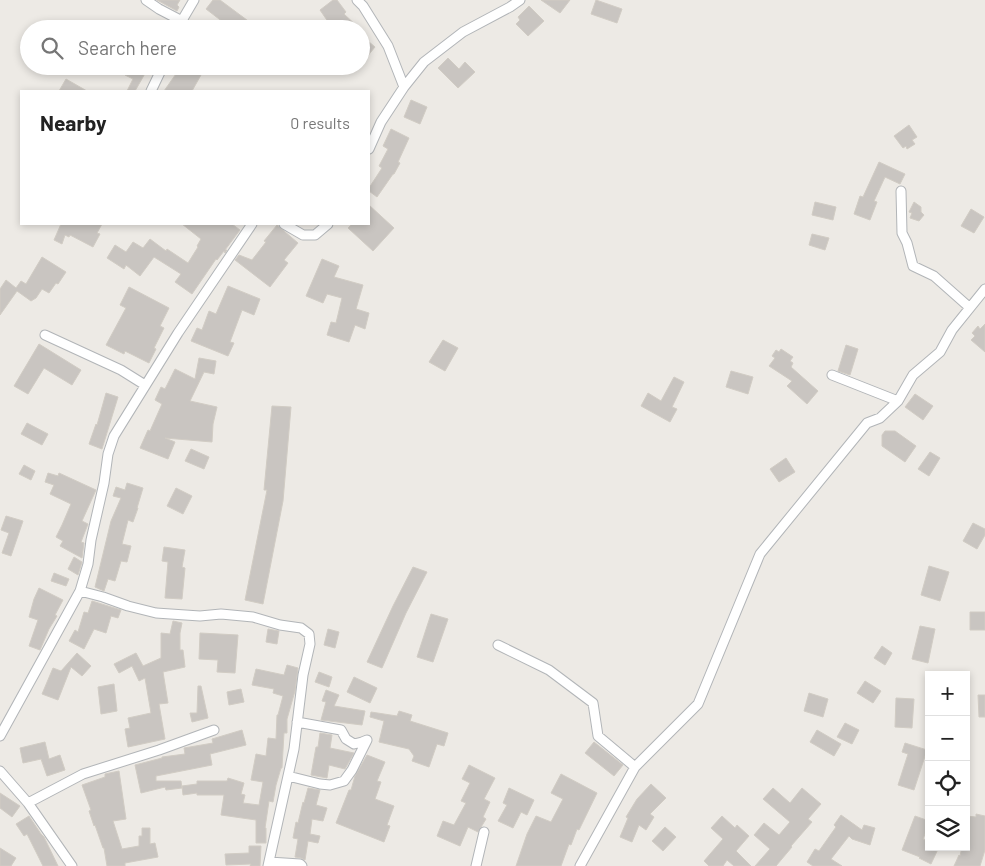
<!DOCTYPE html>
<html lang="en">
<head>
<meta charset="utf-8">
<style>
  body { margin:0; font-family:Barlow,sans-serif; background:#f6f6f6; color:#222 }
  .controls { position:absolute; right:15px; bottom:15px; display:grid; overflow:hidden; border-radius:0px; box-shadow:0 2px 8px #0003 }
  .controls button { width:45px; height:45px; display:grid; place-items:center; padding:0; border:0; border-bottom:1px solid #e0e0e0; background:#fff; color:#222; font:25px sans-serif }
  .list { margin:0; padding:0; list-style:none }
  h2 { display:flex; justify-content:space-between; align-items:center; height:65px; margin:0; padding:0 20px; font-size:21px }
  h2 small { font-size:16px; font-weight:400; color:#767676 }
  .icon { flex:none; width:28px; height:28px; fill:none; stroke:currentColor; stroke-width:2; stroke-linecap:round; stroke-linejoin:round }
  .map { position:relative; flex:none; width:985px; height:866px; overflow:hidden }
  .search { position:absolute; background:#fff; box-shadow:0 2px 8px #0003; left:20px; top:20px; width:350px; height:55px; display:flex; align-items:center; gap:12px; box-sizing:border-box; padding:0 18px; border-radius:28px; color:#767676; font-size:19px }
  .panel { position:absolute; background:#fff; box-shadow:0 2px 8px #0003; left:20px; top:90px; width:350px; height:135px; border-radius:0px }
  .map>svg:first-child { display:block }
  .building { fill:#c9c5c1; stroke:#d1ccc4 }
  .lines { fill:none; stroke-linecap:round; stroke-linejoin:round }
  .street-casing { stroke:#b2b5b8; stroke-width:11 }
  .street { stroke:#fff; stroke-width:9 }
</style>
</head>
<body>
<div class="map">
<svg width="985" height="866" viewBox="0 0 985 866">
  <rect width="100%" height="100%" fill="#edeae5"/>
  <path class="building" d="M157,0H180L177,5L179,7L177,11Z
    M213,0H220L259,29H232L206,9Z
    M333,0H337L346,12L344,14L360,29H333L320,10Z
    M541,0H570L560,13Z
    M596,0L622,9L617,23L591,14Z
    M529,6L544,21L528,36L516,24L520,20L518,17Z
    M361,35L375,47L361,64Z
    M448,58L459,69L465,62L475,72L458,88L438,68Z
    M130,66H141L147,70L135,91H127L133,79L125,75Z
    M169,66H206L192,91H164L178,71Z
    M66,79L87,91H59Z
    M411,100L427,107L420,124L404,117Z
    M909,125L917,137L912,140L915,144L907,149L906,146L903,148L894,136Z
    M391,129L409,138L398,162L400,163L394,174H393L377,197L369,191V188L382,168L379,166L388,149L383,146Z
    M879,162L905,174L900,184L885,177L874,201L877,202L870,220L854,214L860,196L863,197Z
    M815,202L836,207L833,220L812,215Z
    M914,202L921,207V212L924,215L919,221L910,218L912,213L909,212Z
    M369,205L394,228L373,251L348,228L352,224H369Z
    M971,209L984,217L974,233L961,226Z
    M61,224H102L97,233L100,234L93,247L70,235L69,237L65,235L62,244L54,240Z
    M182,224H232L240,230L225,250H227L225,253L224,251L217,260L216,259L192,294L175,282L181,274L154,257L140,276L126,265L124,269L107,258L115,245L126,252L133,242L143,248L150,239L166,251L167,249L188,263L198,247L197,246L201,239Z
    M277,225L298,243L284,260L288,263L270,287L235,260L239,255L252,260L266,242L264,241Z
    M812,234L829,238L825,250L809,245Z
    M42,257L66,272L58,284L56,283L49,293L42,289L36,298L31,301L17,291L0,315V289L6,280L16,288L21,281L26,284Z
    M322,259L339,266L334,277L363,285L356,309L369,313L365,329L355,325L349,342L327,335L331,322L336,323L342,298L327,294L323,303L306,296Z
    M228,286L260,299L254,315L242,310L230,342L234,343L228,356L191,341L197,328L202,330L209,311L216,314Z
    M129,287L169,308L160,326L164,328L154,348L156,349L149,363L125,351L124,354L106,345L126,308L120,305Z
    M985,324V352L971,340L975,336L972,333L978,326L980,329Z
    M443,340L458,348L445,371L429,362Z
    M39,344L81,370L72,385L44,368L28,394L14,386Z
    M846,345L858,349L850,375L838,371Z
    M781,349L793,357L790,361L793,363L791,367L818,391L807,404L787,386L792,381L769,366L775,358L772,356L776,350L779,352Z
    M199,358L216,361L214,374L204,372L190,401L217,407L213,424L212,442L165,438L175,442L168,459L140,448L148,430L150,431L162,404L155,400L161,387L165,389L175,369L195,379Z
    M731,371L753,377L748,394L726,387Z
    M674,377L684,382L672,407L677,409L670,422L641,406L648,393L661,401Z
    M106,393L118,397L102,449L89,444L96,424L97,425Z
    M915,394L933,406L923,420L905,407Z
    M272,406L291,407L283,501L263,604L245,600L267,490H264Z
    M27,423L48,434L42,445L21,434Z
    M885,431H895L916,446L905,462L882,446V435Z
    M191,449L209,457L204,469L185,461Z
    M930,452L940,458L929,476L918,469Z
    M786,458L795,472L779,482L770,469Z
    M24,465L35,471L31,480L19,474Z
    M48,473L58,476L59,473L96,490L82,521L88,524L81,542L84,543L82,558L60,546L63,541L56,537L62,525L71,504L50,494L54,485L45,482Z
    M127,483L143,488L137,508H138L133,522L128,520L122,544L131,546L127,562L121,561L115,581L108,579L104,591L95,587L111,521L121,498L113,496L116,487L125,490Z
    M176,488L192,496L183,514L167,506Z
    M6,516L23,521L11,556L2,553L9,533L1,530Z
    M973,523L985,529V535L977,549L963,541Z
    M164,547L185,550L182,567L185,568L182,599L165,598L168,562L162,561Z
    M74,557L82,562L78,575L68,569Z
    M929,566L949,572L940,601L921,595Z
    M413,567L427,572L406,613L382,668L367,662L393,606Z
    M54,573L69,579L66,586L51,581Z
    M39,588L63,600L55,615L57,616L49,629L40,650L29,646L38,620L29,617L34,599Z
    M92,601L121,610L118,618L111,616L106,633L94,629L84,649L69,641L75,630L78,632L84,612L88,613Z
    M970,612H985V630H970Z
    M431,614L448,619L433,662L417,657Z
    M173,621L182,623L180,633V650H183L185,667L163,672L168,703L159,704L165,739L128,747L125,729L130,728L128,718L151,713L145,678L139,681L132,666L119,673L114,664L136,653L143,666L161,658V633L170,634Z
    M920,626L935,629L928,663L912,659Z
    M268,629L279,631L277,644L266,642Z
    M328,629L339,632L335,648L324,645Z
    M200,633L238,635L235,673L217,672L218,660L199,659Z
    M882,646L892,653L885,665L874,658Z
    M77,653L91,666L82,676L71,667L58,700L42,694L53,668L61,671Z
    M287,665L298,668L295,691L287,719V733H284L282,768H281L276,785L273,802L269,801L265,828H266V843H256V820L221,815L224,795H197V793L183,795L182,786L197,784V781H227L228,778L244,783L241,794L245,795L243,803L259,805L263,782L251,780L256,754L266,756L268,738L276,739L277,715H278L283,696L273,693L274,689L252,685L256,669L284,675Z
    M319,672L332,677L329,687L315,682Z
    M354,677L377,688L370,703L347,692Z
    M865,681L881,691L873,703L857,693Z
    M114,684L117,711L101,714L98,687Z
    M198,686H201L208,718L192,722L190,713H197Z
    M241,689L244,702L229,705L227,692Z
    M326,690L339,695L334,706L365,711L362,725L321,720L326,702L322,701Z
    M809,693L828,699L823,717L804,711Z
    M978,695H985V717H979Z
    M896,698L914,699L912,728L895,727Z
    M399,711L412,715L410,721L448,733L444,746L437,744L429,767L412,761L414,756L409,749L379,742L384,721L370,717L371,712L397,716Z
    M845,723L859,730L852,744L837,737Z
    M242,730L246,745L210,754L212,765L156,776V781H181L182,788L166,790L165,787L141,793L135,765L162,758V757L185,754L184,748L213,743L212,739Z
    M817,730L841,744L834,756L810,742Z
    M320,733L332,735L330,748L354,753L345,769L329,765L327,778L311,775L316,747H318Z
    M45,742L49,759L60,755L65,770L47,776L41,759L23,763L20,748Z
    M594,742L623,765L614,776L585,753Z
    M905,743L927,750L914,790L898,785L908,754L902,752Z
    M367,755L385,762L377,781L381,782L375,799L394,806L387,825L390,826L384,842L336,823L349,790H351L355,776Z
    M469,765L495,778L484,799L490,802L483,817L486,819L478,832L468,827L460,846L437,836L443,821L454,825L466,803L461,801L470,783L462,779Z
    M119,771L126,819L113,821L122,849L139,846V836H142V828H150V844L155,843L158,857L125,863V866H107L104,848H103L95,825L94,826L89,811L91,810L82,785L105,777V774Z
    M561,774L597,793L579,830L577,829L571,845L569,844L561,866H516L527,834L536,816L551,822L563,799L551,793Z
    M651,784L666,798L650,814L654,817L646,830L639,825L632,842L620,837L628,818L626,817L637,799Z
    M308,788L320,790L316,805L327,808L323,821L312,819L310,834L320,836L318,843L308,841L305,860L301,858L295,857L298,839L293,838L296,822L298,823L303,802L304,803Z
    M509,788L534,800L527,815L521,812L513,828L498,821L507,805L503,803Z
    M773,788L790,803L802,788L821,804L808,819L812,822L791,846L792,847L776,866H755L770,849L754,835L764,823L779,835L790,822L763,799Z
    M0,793L20,806L12,817L0,808Z
    M976,814L985,816V850L980,866H954L959,855L960,856L962,847H966V816L976,817Z
    M841,815L862,830L864,825L875,828L870,845L852,839L849,836L831,859L842,866H813L807,862L815,849L819,851L836,827L834,825Z
    M29,816L41,834L44,837L58,866H43L27,834L24,836L16,824Z
    M722,816L735,828L737,825L749,836L736,851L751,866H734L727,860L723,866H709L704,861L723,839L711,828Z
    M915,816L929,821V824L923,839L929,842V847H939L931,864L919,858L920,857L902,850Z
    M665,827L676,837L663,851L652,841Z
    M249,846H261L260,866H250L251,864L226,865L225,854L249,853Z
    M0,848L16,858L11,866H0Z"/>
  <g class="lines">
    <g class="street-casing">
      <path id="street" d="M146,0L159,9L182,21
        M357,0L363,6L388,46L404,87
        M179,29L184,17L194,0
        M151,91L163,66
        M369,149L381,122L404,87L424,62L463,32L510,7L520,0
        M901,191L902,233L907,243L913,266L934,276L969,307
        M284,224L303,235H315L328,224
        M45,335L121,370L145,385
        M832,375L898,401
        M80,591L103,597L128,606L156,613L200,616L221,614L253,617L280,625L301,628L309,634L310,644L303,675L294,749L268,866
        M498,645L549,670L593,703L598,736L635,767
        M0,736L80,591L88,564L91,540L104,483L108,454L114,436L178,333L252,224
        M0,771L28,803L72,866
        M288,776L320,784L330,785L344,781L352,770L367,740L362,742L354,744L346,739L341,730L297,722
        M28,803L83,774L159,750L214,730
        M269,862L300,864L302,866
        M476,866L484,832
        M580,866L635,767L698,704L760,554L867,423L880,418L898,401L913,375L940,352L952,330L985,289"/>
    </g>
    <use href="#street" class="street"/>
  </g>
</svg>
<div class="controls">
<button>+</button>
<button>−</button>
<button><svg class="icon" aria-label="locate" viewBox="0 0 24 24"><circle cx="12" cy="12" r="6"/><path d="M12 2v4M12 18v4M2 12h4M18 12h4"/></svg></button>
<button><svg class="icon" aria-label="layers" viewBox="0 0 24 24"><path d="M12 4l9 5-9 5-9-5zM3 14l9 5 9-5"/></svg></button>
</div>
<div class="search"><svg class="icon" aria-label="search" viewBox="0 0 24 24"><circle cx="10" cy="10" r="6"/><path d="M15 15l6 6"/></svg>Search here</div>
<section class="panel">
<h2>Nearby<small>0 results</small></h2>
<ul class="list">
</ul>
</section>
</div>
</body>
</html>
